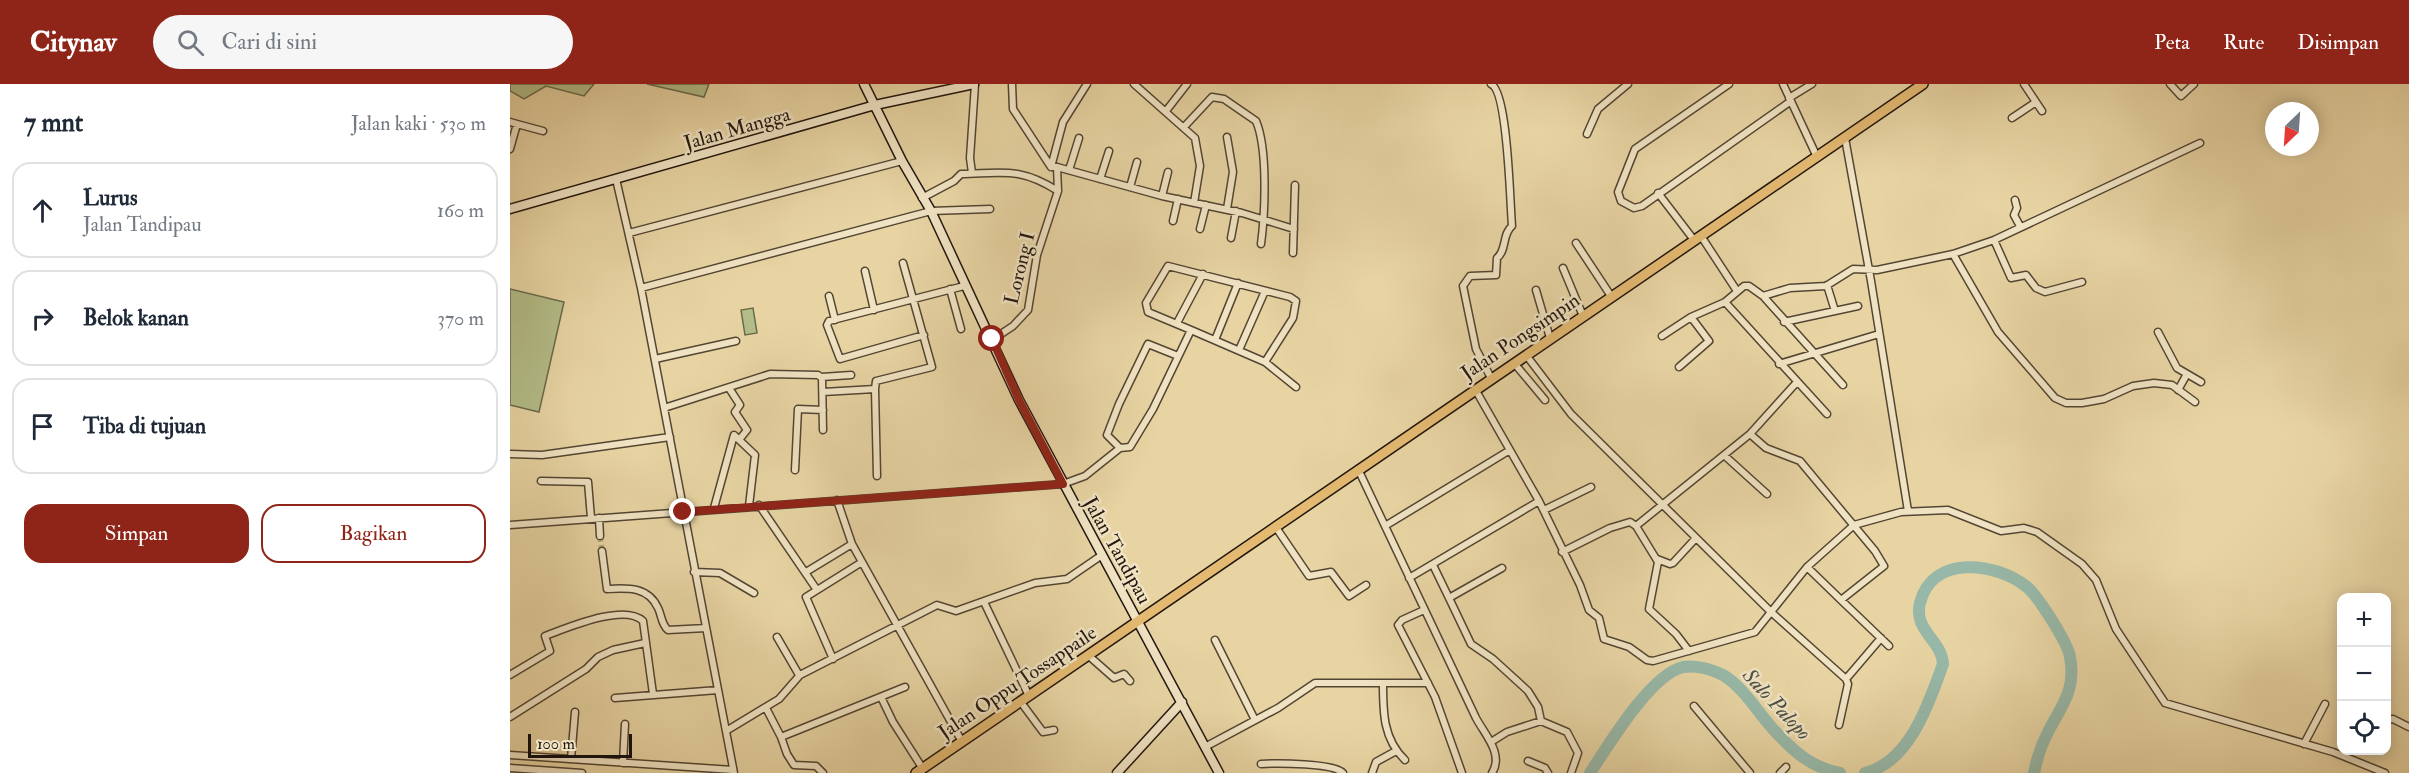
<!DOCTYPE html>
<html lang="id">
<head>
<meta charset="utf-8">
<style>
  body { margin:0; font-family:"IM FELL Double Pica",serif; background:#f6f6f7; color:#1f2937 }
  .controls { position:absolute; right:18px; bottom:18px; display:grid; overflow:hidden; border-radius:12px; box-shadow:0 3px 15px #0003 }
  .controls button { width:54px; height:54px; display:grid; place-items:center; padding:0; border:0; border-bottom:2px solid #e0e1e3; background:#fff; color:#1f2937; font:30px sans-serif }
  .compass { position:absolute; left:1755px; top:18px; width:54px; height:54px; border-radius:50%; background:#fff; box-shadow:0 3px 15px #0003; rotate:205deg }
  .scale { position:absolute; left:18px; bottom:15px; width:104px; box-sizing:border-box; padding-left:6px; border:3px solid #21160e; border-top:0; font-size:16px; line-height:21px; white-space:nowrap; color:#21160e; -webkit-text-stroke:4px #f0e3c3; paint-order:stroke }
  .stop { position:absolute; width:18px; height:18px; margin:-14px; border:4px solid #8f2418; border-radius:50%; background:#fff }
  .stop.end { background:#8f2418; border-color:#fff; box-shadow:0 2px 6px #0008 }
  .list { margin:0; padding:0; list-style:none }
  h2 { display:flex; justify-content:space-between; align-items:center; height:78px; margin:0; padding:0 24px; font-size:26px }
  h2 small { font-size:20px; font-weight:400; color:#747a83 }
  .list li { display:grid; grid-template-columns:39px 1fr auto; gap:18px; align-items:center; box-sizing:border-box; height:96px; margin:0 12px 12px; padding:0 12px; border:2px solid #e0e1e3; border-radius:18px }
  .list b { display:block; font-size:22px; white-space:nowrap }
  .list p { margin:0; font-size:20px; white-space:nowrap; color:#747a83 }
  .list em { font-size:20px; font-style:normal; color:#747a83 }
  .actions { display:flex; gap:12px; padding:18px 24px }
  .actions a { flex:1; padding:14px 0; border:2px solid #8f2418; border-radius:18px; text-align:center; font-size:21px; color:#8f2418 }
  .actions .main { background:#8f2418; color:#fff }
  .icon { flex:none; width:33px; height:33px; fill:none; stroke:currentColor; stroke-width:2; stroke-linecap:round; stroke-linejoin:round }
  .map { position:relative; flex:none; width:1899px; height:689px; overflow:hidden }
  header { display:flex; align-items:center; gap:36px; box-sizing:border-box; height:84px; padding:0 30px; background:#8f2418; color:#fff }
  header strong { font-size:28px }
  nav { display:flex; gap:33px; margin-inline-start:auto; font-size:21px }
  .search { width:420px; height:54px; background:#f6f6f7; display:flex; align-items:center; gap:15px; box-sizing:border-box; padding:0 21px; border-radius:33px; color:#747a83; font-size:22px }
  main { display:flex }
  aside { flex:1; background:#fff }
  .map>svg:first-child { display:block }
  .green { fill:#b3bd88; stroke:#6a6a4b; stroke-width:1.5 }
  .lines { fill:none; stroke-linecap:round; stroke-linejoin:round }
  .river { stroke:#97b8a8; stroke-width:12 }
  .street-tunnel { stroke:#c0ae85; stroke-width:6; stroke-dasharray:6 3; stroke-linecap:butt }
  .street-casing { stroke:#534633; stroke-width:9 }
  .secondary-casing { stroke:#21160e; stroke-width:11 }
  .primary-casing { stroke:#21160e; stroke-width:12 }
  .street { stroke:#f0e3c3; stroke-width:6 }
  .secondary { stroke:#f0e3c3; stroke-width:8 }
  .primary { stroke:#e4ba72; stroke-width:9 }
  .route { stroke:#8f2418; stroke-width:8 }
  .labels { text-anchor:middle; stroke-width:5; stroke-linejoin:round; paint-order:stroke }
  .street-label { font-size:20px; fill:#21160e; stroke:#f0e3c3 }
  .water-label { font-size:21px; font-style:italic; fill:#4a4f44; stroke:#f0e3c3 }
</style>
</head>
<body>
<header>
<strong>Citynav</strong>
<div class="search"><svg class="icon" aria-label="search" viewBox="0 0 24 24"><circle cx="10" cy="10" r="6"/><path d="M15 15l6 6"/></svg>Cari di sini</div>
<nav><a>Peta</a><a>Rute</a><a>Disimpan</a></nav>
</header>
<main>
<aside>
<h2>7 mnt<small>Jalan kaki · 530 m</small></h2>
<ul class="list">
<li><svg class="icon" aria-label="ahead" viewBox="0 0 24 24"><path d="M12 20V5M6 11l6-6 6 6"/></svg><div><b>Lurus</b><p>Jalan Tandipau</p></div><em>160 m</em></li>
<li><svg class="icon" aria-label="right" viewBox="0 0 24 24"><path d="M7 20v-9h11M14 6l5 5-5 5"/></svg><div><b>Belok kanan</b></div><em>370 m</em></li>
<li><svg class="icon" aria-label="arrive" viewBox="0 0 24 24"><path d="M6 21V4h12l-3 4 3 4H6"/></svg><div><b>Tiba di tujuan</b></div></li>
</ul>
<div class="actions"><a class="main">Simpan</a><a>Bagikan</a></div>
</aside>
<div class="map">
<svg width="1899" height="689" viewBox="0 0 1899 689">
  <rect width="100%" height="100%" fill="#e8d4a3"/>
  <filter id="stains"><feTurbulence type="fractalNoise" baseFrequency=".00333" numOctaves="4"/><feColorMatrix values="0 0 0 0 .2 0 0 0 0 .09 0 0 0 0 .02 0 0 0 .5 -.17"/></filter>
  <radialGradient id="worn" r=".72"><stop offset=".6" stop-color="#630" stop-opacity="0"/><stop offset="1" stop-color="#630" stop-opacity=".3"/></radialGradient>
  <path class="green" d="M0,0H84L74,12L36,2L14,15L0,7Z
    M137,0H199L194,13Z
    M0,205L54,218L29,328L0,321Z
    M243,224L247,249L235,251L231,226Z"/>
  <g class="lines">
    <path class="river" d="M1080,689C1098,662 1140,591 1173,583C1185,581 1202,585 1213,591C1233,603 1247,627 1263,645C1283,667 1300,683 1330,689
      M1355,689C1400,678 1419,619 1433,580C1432,556 1403,547 1410,519C1422,470 1486,478 1517,503C1528,512 1558,559 1560,573C1566,605 1553,620 1539,646C1532,659 1527,674 1524,689"/>
    <path class="street-tunnel" d="M90,452L92,467"/>
    <g class="street-casing">
      <path id="street" d="M502,0L503,25L541,83
        M624,0L685,54L690,82L684,119
        M1219,0L1125,65L1108,108L1111,117L1124,124L1132,122L1281,17
        M1273,0L1307,73
        M1514,0L1532,27
        M1660,0L1671,12L1684,0
        M1279,14L1302,0
        M656,27L677,0
        M1502,34L1526,18
        M0,38L7,40L0,65
        M7,40L33,47
        M674,43L702,13L714,15L746,37C758,65 755,130 751,160
        M1077,50L1088,25L1118,0
        M1335,54L1361,197L1398,427
        M547,83L652,112L732,129L784,145
        M559,86L569,54
        M462,89L460,74L465,0
        M106,95L131,204L224,689
        M590,95L599,67
        M620,103L627,78
        M1148,109L1184,156
        M652,112L658,88
        M412,114L444,97L451,90C494,89 510,83 548,107
        M1505,116L1507,124L1504,131L1510,142
        M717,125L723,88L717,53
        M663,137L668,115
        M690,145L696,121
        M119,149L392,77
        M1191,152L1227,207
        M721,154L726,127
        M1484,156L1501,194L1516,191L1526,204L1535,208L1572,198
        M1066,159L1101,212
        M783,169L785,101
        M1443,170L1488,248L1545,314L1556,319H1572L1594,315L1623,302L1644,299L1662,301L1685,318
        M1053,184L1073,232
        M355,187L364,226
        M1317,201L1325,227
        M131,204L421,127L480,125
        M440,205L451,245
        M1026,206L1040,254
        M319,212L325,236
        M1253,212L1280,204L1316,202L1343,185L1367,186L1443,170L1484,156L1690,59
        M1274,238L1348,222
        M667,239L693,190
        M681,246L638,228L636,219L658,182L780,213L786,217L783,234L755,278
        M1648,248L1667,284L1691,298
        M414,251L330,275L317,241L319,237L454,202
        M1152,252L1181,233
        M482,256L503,242L518,226L527,171L548,107L547,83H541L553,38L577,0
        M705,256L728,199
        M729,266L755,207
        M1016,271L1061,330L1261,528L1336,595L1338,600L1329,641
        M145,275L226,257
        M1004,279L1035,316
        M1269,280L1369,250
        M1169,283L1199,257L1181,233L1215,218
        M312,293L341,291
        M981,294L966,265L953,202L960,192L986,191L987,174C997,166 992,150 1002,142C1000,120 998,7 981,0
        M219,304L230,321L225,328L237,346L229,356
        M365,305L366,297L422,283L393,179
        M965,305L1029,417L1070,501L1079,526L1089,534L1094,555L1119,563L1137,576L1143,577L1245,548L1297,483L1344,441L1391,428L1438,426L1491,447L1514,444L1527,448L1572,480L1586,496L1606,545L1655,619L1823,668L1875,689
        M1668,306L1677,290
        M313,308L365,305L367,392
        M154,324L260,290L308,291L312,294L313,346
        M1317,330L1215,218L1234,202H1239L1253,212L1333,301
        M1240,350L1287,298
        M610,364L597,351L609,320L638,260L668,272
        M0,370L32,371L160,353
        M1215,372L1257,410
        M848,385L966,634C975,651 994,670 982,689
        M285,386L288,325L313,326
        M31,397L78,398L81,434
        M327,416L342,460
        M249,421L307,506
        M204,424L224,351L245,371L239,422
        M1034,426L1081,403
        M89,434L90,452
        M0,441L553,400L575,392L610,364L620,363L643,325L681,246L755,278L786,303
        M765,442L799,492L821,488L839,512L856,501
        M875,442L1000,366
        M1126,442L1148,478L1139,525L1166,550L1179,567
        M92,467L97,505C117,504 138,502 148,524C152,532 151,540 158,546L196,544
        M1052,468L1100,444L1120,438L1126,442L1240,350L1256,364L1290,377L1365,467L1374,482L1331,516L1297,483
        M1147,475L1160,480L1163,479L1186,454
        M923,481L939,514
        M992,484L939,514L961,560L983,575L1018,607L1028,623L1031,637L1057,648L1068,669L1061,689
        M184,488L210,489L244,509
        M296,488L342,460L451,656
        M899,494L1029,417
        M1331,516L1379,562
        M474,518L519,612
        M914,526L892,536L888,541L925,613L952,689
        M267,553L289,591
        M705,556L745,636
        M579,572L604,594L614,590L620,597
        M323,575L296,513L352,478
        M0,591L40,567L35,552C57,544 114,519 133,537L143,610
        M1336,595L1371,554
        M873,599C873,628 873,655 895,676
        M371,613L383,638L413,685
        M105,614L208,606
        M510,617L533,648L544,646
        M1184,622L1240,689
        M256,624L271,653L395,603
        M0,633L76,585L88,573L103,566L135,559
        M1876,636L1883,635L1899,643
        M216,647L269,615L290,591L427,521L446,527L525,499L557,495L592,471
        M271,653L277,670L284,681L306,682L313,689
        M981,658L997,648L1031,637
        M1794,660L1815,620
        M695,663L768,624L805,599H918
        M0,671L223,686
        M61,675L65,628
        M1018,677L1035,684L1038,689
        M113,679L115,640
        M751,680C767,679 824,679 833,689
        M0,684L72,689
        M862,689L866,678L886,667
        M1270,689L1276,683"/>
    </g>
    <g class="secondary-casing">
      <path id="secondary" d="M354,0L392,77L421,127L509,316L709,689
        M0,125L365,21L464,0
        M607,689L672,618"/>
    </g>
    <g class="primary-casing">
      <path id="primary" d="M406,689L1413,0"/>
    </g>
    <use href="#street" class="street"/>
    <use href="#secondary" class="secondary"/>
    <use href="#primary" class="primary"/>
  </g>
  <g class="lines">
    <path class="route" d="M173,428L553,400L509,316L482,255"/>
  </g>
  <g class="labels">
    <g class="street-label">
      <text transform="translate(227 44) rotate(-16)" y="7">Jalan Mangga</text>
      <text transform="translate(509 184) rotate(-76)" y="7">Lorong I</text>
      <text transform="translate(1010 252) rotate(-34)" y="7">Jalan Pongsimpin</text>
      <text transform="translate(608 466) rotate(61)" y="7">Jalan Tandipau</text>
      <text transform="translate(507 598) rotate(-34)" y="7">Jalan Oppu Tossappaile</text>
    </g>
    <g class="water-label">
      <text transform="translate(1267 620) rotate(47)" y="7">Salo Palopo</text>
    </g>
  </g>
  <rect width="100%" height="100%" filter="url(#stains)"/>
  <rect width="100%" height="100%" fill="url(#worn)"/>
</svg>
<div class="controls">
<button>+</button>
<button>−</button>
<button><svg class="icon" aria-label="locate" viewBox="0 0 24 24"><circle cx="12" cy="12" r="6"/><path d="M12 2v4M12 18v4M2 12h4M18 12h4"/></svg></button>
</div>
<svg class="compass" viewBox="-18 -18 36 36"><path d="M0-13l5 13h-10z" fill="#e53935"/><path d="M0 13l5-13h-10z" fill="#747a83"/></svg>
<div class="scale">100 m</div>
<div class="stop" style="left:482px;top:255px"></div>
<div class="stop end" style="left:173px;top:428px"></div>
</div>
</main>
</body>
</html>
